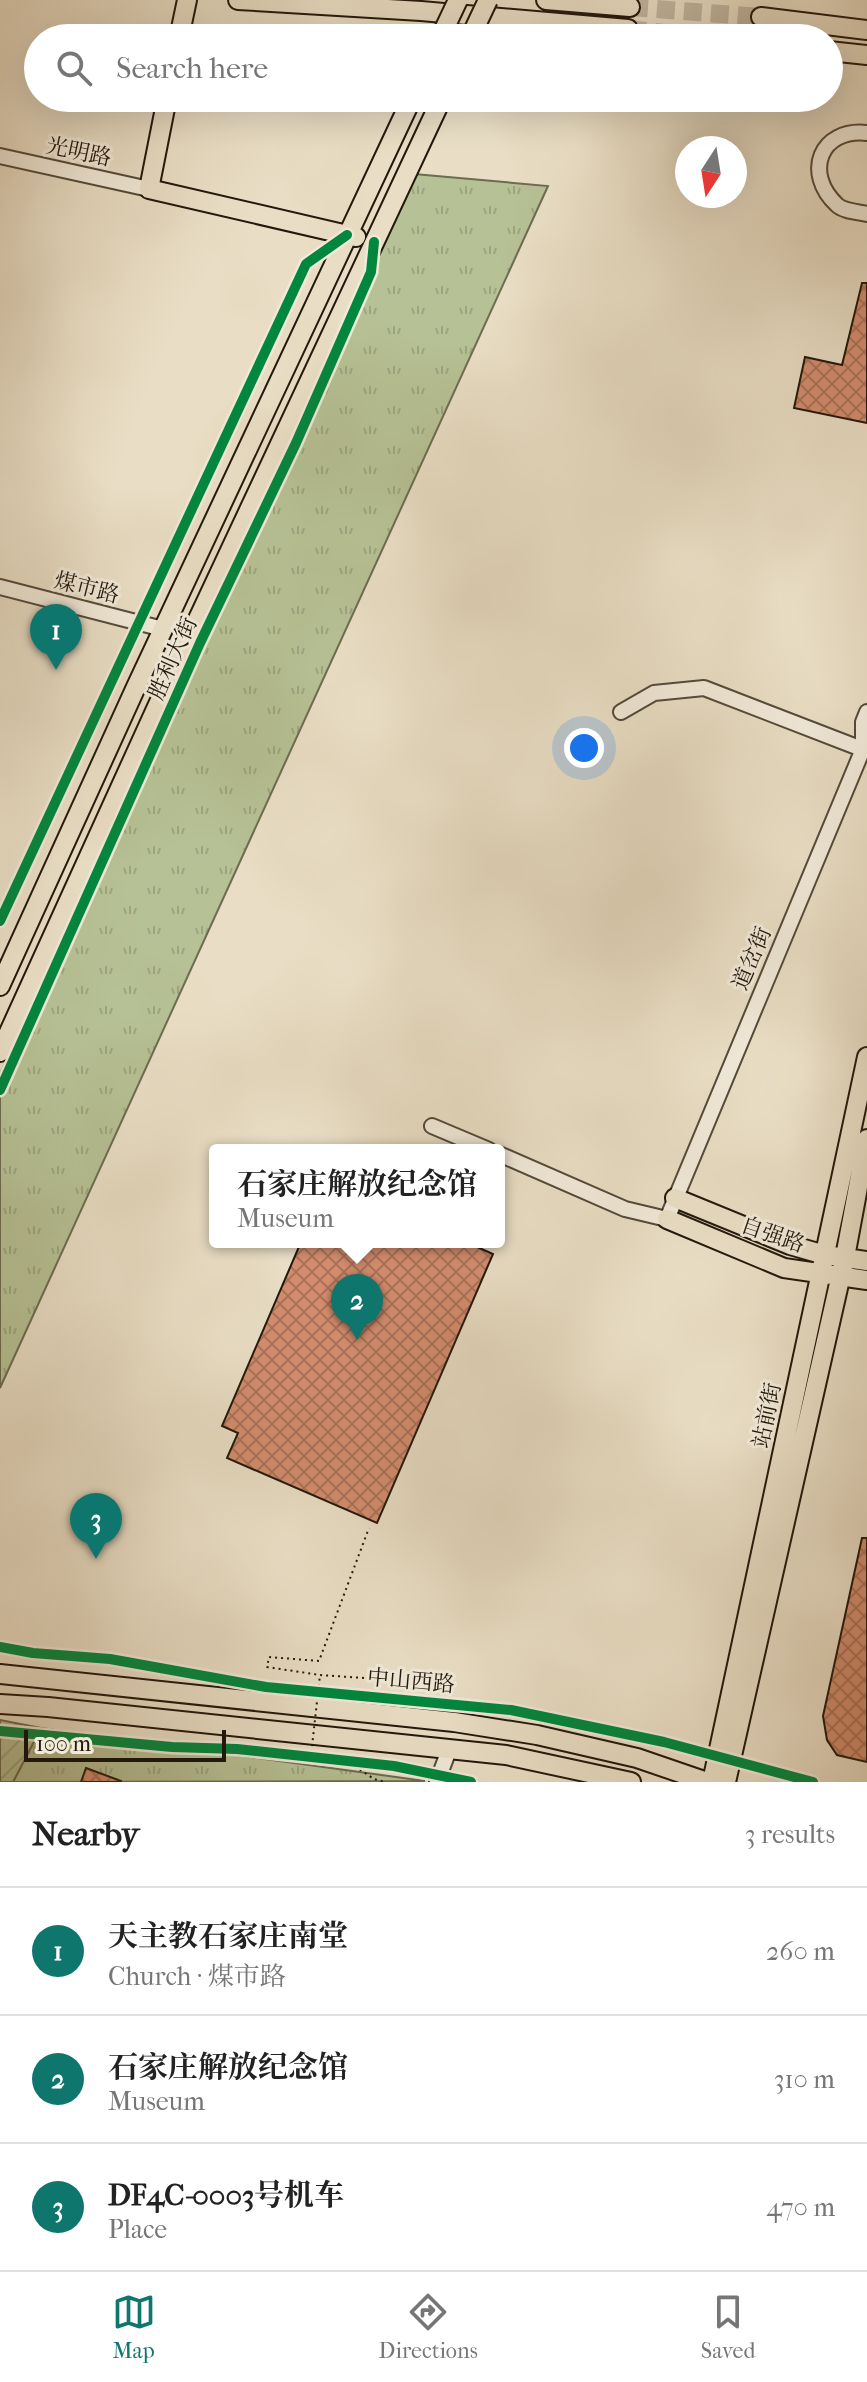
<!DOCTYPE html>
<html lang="en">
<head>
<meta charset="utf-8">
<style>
  body { margin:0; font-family:"IM FELL French Canon","Noto Serif SC",serif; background:#f6f6f6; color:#222 }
  .compass { position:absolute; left:675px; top:136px; width:72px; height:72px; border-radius:50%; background:#fff; box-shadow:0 8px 32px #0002; rotate:192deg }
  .scale { position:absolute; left:24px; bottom:20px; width:202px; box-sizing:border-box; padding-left:8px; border:4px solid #22180c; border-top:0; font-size:22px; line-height:28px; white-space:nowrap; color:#22180c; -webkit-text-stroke:6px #f1ead9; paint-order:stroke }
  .you { position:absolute; left:584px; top:748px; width:28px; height:28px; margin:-20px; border:6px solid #fff; border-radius:50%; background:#1a73e8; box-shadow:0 0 0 12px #1a73e833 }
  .badge { display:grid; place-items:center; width:52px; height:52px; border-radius:50%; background:#0f766e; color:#fff; font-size:26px; font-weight:700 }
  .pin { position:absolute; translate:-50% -66px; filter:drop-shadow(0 2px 4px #0008) }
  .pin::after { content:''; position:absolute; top:42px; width:28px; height:24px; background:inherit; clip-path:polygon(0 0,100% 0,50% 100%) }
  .popup { position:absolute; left:209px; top:1144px; width:296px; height:104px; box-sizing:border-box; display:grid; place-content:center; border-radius:8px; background:#fff; filter:drop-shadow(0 2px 6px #0005); font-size:26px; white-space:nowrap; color:#767676 }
  .popup b { font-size:30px; color:#222 }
  .popup::after { content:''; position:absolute; left:50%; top:100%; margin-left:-16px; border:16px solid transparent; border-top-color:#fff }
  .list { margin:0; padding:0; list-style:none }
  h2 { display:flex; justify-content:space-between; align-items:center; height:104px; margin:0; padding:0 32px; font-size:34px }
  h2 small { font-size:26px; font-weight:400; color:#767676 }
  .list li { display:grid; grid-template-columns:52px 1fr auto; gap:24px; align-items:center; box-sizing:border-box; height:128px; padding:0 32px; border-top:2px solid #e0e0e0 }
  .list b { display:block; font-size:30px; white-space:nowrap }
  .list p { margin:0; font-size:26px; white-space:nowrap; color:#767676 }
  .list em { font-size:26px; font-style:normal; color:#767676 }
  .icon { flex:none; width:44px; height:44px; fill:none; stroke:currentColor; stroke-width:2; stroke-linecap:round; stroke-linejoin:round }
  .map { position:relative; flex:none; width:867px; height:1782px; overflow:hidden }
  .search { position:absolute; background:#fff; box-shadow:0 8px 32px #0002; left:24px; right:24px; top:24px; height:88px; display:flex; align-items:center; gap:20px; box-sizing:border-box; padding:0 28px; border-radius:44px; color:#767676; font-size:30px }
  .sheet { height:488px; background:#fff }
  nav { display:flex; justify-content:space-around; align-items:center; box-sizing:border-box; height:112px; border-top:2px solid #e0e0e0; background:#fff; font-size:22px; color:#767676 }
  nav a { display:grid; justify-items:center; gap:4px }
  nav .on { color:#0f766e }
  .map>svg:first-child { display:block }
  .park { fill:url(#park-tufts); stroke:#6c6c50; stroke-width:2 }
  .garden { fill:url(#garden-furrows); stroke:#6c6c50; stroke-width:2 }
  .building { fill:url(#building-cross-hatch); stroke:#22180c; stroke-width:2 }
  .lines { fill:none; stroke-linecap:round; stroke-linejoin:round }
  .major-tunnel { stroke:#c1b6a0; stroke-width:18; stroke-dasharray:18 9; stroke-linecap:butt }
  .minor-casing { stroke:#544a3a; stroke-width:18 }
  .major-casing { stroke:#22180c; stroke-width:22 }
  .path { stroke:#22180c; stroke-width:2; stroke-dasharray:2 4; stroke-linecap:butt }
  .minor { stroke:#f1ead9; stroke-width:14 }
  .major { stroke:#e9dec5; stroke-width:18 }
  .major-bridge-casing { stroke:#22180c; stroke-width:22; stroke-linecap:butt }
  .path-bridge { stroke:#22180c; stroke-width:2; stroke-dasharray:2 4; stroke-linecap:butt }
  .major-bridge { stroke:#e9dec5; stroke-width:18 }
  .cycleway-casing { stroke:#f1ead9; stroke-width:15 }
  .cycleway { stroke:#00873e; stroke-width:10 }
  .labels { text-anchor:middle; stroke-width:6; stroke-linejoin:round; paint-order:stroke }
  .street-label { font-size:22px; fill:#22180c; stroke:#f1ead9 }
</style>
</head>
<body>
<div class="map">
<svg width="867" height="1782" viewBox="0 0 867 1782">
  <defs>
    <pattern id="park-tufts" width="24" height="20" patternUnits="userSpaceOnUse" patternTransform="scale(2)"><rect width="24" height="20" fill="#b6c195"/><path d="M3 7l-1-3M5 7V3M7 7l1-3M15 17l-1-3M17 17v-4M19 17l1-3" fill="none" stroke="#9ca57f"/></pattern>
    <pattern id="garden-furrows" width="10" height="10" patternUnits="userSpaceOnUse" patternTransform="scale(2)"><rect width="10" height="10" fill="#b6c195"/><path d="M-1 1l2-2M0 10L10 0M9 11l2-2" fill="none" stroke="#9ca57f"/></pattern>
    <pattern id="building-cross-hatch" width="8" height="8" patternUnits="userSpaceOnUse" patternTransform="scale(2)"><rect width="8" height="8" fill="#d38d6e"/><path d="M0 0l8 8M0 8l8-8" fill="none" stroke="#ab7259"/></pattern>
  </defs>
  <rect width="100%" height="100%" fill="#e9dec5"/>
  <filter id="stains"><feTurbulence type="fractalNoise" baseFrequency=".0025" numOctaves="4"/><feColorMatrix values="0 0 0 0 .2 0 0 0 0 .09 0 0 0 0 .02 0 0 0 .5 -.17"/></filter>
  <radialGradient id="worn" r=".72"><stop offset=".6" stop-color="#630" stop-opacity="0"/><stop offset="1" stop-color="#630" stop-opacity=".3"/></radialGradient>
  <path class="park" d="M414,174L548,186L0,1388V1074Z
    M41,1728L425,1781L13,1782Z"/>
  <path class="garden" d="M0,1720L41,1728L13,1782H0Z"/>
  <path class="building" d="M862,283H867V423L794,408L805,357L842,365Z
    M301,1242H466L493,1254L377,1523L227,1458L238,1433L222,1426Z
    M862,1538H867V1762L837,1755L827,1740L823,1716Z
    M86,1768L121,1781V1782H81Z"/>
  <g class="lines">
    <path class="major-tunnel" d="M630,7L761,17
      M628,29L711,38"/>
    <g class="minor-casing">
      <path id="minor" d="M867,133C820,128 803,173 837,205C843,211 858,212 867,214
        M0,156L149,189
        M0,587L163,629
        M621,712L654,693L704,688L867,751
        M432,1126L489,1150
        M499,1154L625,1209L667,1219L863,749V722L867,712
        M437,1782L449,1750"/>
    </g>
    <g class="major-casing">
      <path id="major" d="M238,0L421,11L628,29
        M546,0L630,7
        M761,17L867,30
        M179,38L187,0
        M829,51L867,55
        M167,98L149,189L356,237
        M0,986L136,687L412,98
        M0,1052L161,698L442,98
        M675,1198L790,1245L825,1255L867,1261
        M667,1219L784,1268L867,1280
        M0,1674L454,1722L537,1735L637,1758L707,1782
        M0,1704L48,1707L506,1755L631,1782
        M712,1782L867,1057
        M726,1782L845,1257L867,1139"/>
    </g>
    <path class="path" d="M364,1678L320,1675L267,1667L269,1657L319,1661L369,1528
      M265,1758L356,1767L374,1779L385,1782"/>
    <use href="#minor" class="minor"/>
    <use href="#major" class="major"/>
    <g class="major-bridge-casing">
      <path id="major-bridge" d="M440,38L458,0
        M470,38L488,0"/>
    </g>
    <path class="path-bridge" d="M310,1764L320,1675"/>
    <use href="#major-bridge" class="major-bridge"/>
    <g class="cycleway-casing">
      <path id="cycleway" d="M0,921L306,264L347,235
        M0,1090L200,643L296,443L371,272L374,242
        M0,1647L33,1653L110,1659L266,1687L511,1710L664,1742L813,1782
        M0,1731L172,1747L237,1749L394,1766L471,1782"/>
    </g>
    <use href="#cycleway" class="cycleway"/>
  </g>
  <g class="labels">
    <g class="street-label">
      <text transform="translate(79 151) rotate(12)" y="8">光明路</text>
      <text transform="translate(87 587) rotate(14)" y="8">煤市路</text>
      <text transform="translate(172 658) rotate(-66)" y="8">胜利大街</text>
      <text transform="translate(751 958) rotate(-67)" y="8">道岔街</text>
      <text transform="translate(773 1234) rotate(19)" y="8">自强路</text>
      <text transform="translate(766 1415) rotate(-78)" y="8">站前街</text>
      <text transform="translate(411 1680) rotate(5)" y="8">中山西路</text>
    </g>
  </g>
  <rect width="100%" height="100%" filter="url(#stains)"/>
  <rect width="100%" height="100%" fill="url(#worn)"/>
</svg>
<svg class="compass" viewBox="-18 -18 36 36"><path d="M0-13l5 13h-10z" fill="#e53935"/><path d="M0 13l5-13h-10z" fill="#767676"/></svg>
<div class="scale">100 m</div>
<div class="you"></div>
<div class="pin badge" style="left:56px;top:670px">1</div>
<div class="pin badge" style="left:357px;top:1340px">2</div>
<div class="popup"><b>石家庄解放纪念馆</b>Museum</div>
<div class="pin badge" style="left:96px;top:1559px">3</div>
<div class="search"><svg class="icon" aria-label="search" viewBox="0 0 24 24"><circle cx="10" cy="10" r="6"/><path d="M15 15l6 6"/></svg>Search here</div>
</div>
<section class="sheet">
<h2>Nearby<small>3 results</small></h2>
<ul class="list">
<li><span class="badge">1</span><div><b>天主教石家庄南堂</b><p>Church · 煤市路</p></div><em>260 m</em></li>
<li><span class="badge">2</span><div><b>石家庄解放纪念馆</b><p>Museum</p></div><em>310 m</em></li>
<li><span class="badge">3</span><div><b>DF4C-0003号机车</b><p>Place</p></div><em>470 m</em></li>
</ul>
</section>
<nav>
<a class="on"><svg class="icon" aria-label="map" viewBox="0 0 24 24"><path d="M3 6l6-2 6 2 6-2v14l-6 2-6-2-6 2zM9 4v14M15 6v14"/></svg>Map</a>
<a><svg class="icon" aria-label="directions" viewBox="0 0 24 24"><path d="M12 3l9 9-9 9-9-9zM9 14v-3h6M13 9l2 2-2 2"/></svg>Directions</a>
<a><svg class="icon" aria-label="saved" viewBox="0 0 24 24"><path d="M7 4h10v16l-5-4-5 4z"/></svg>Saved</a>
</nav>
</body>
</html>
